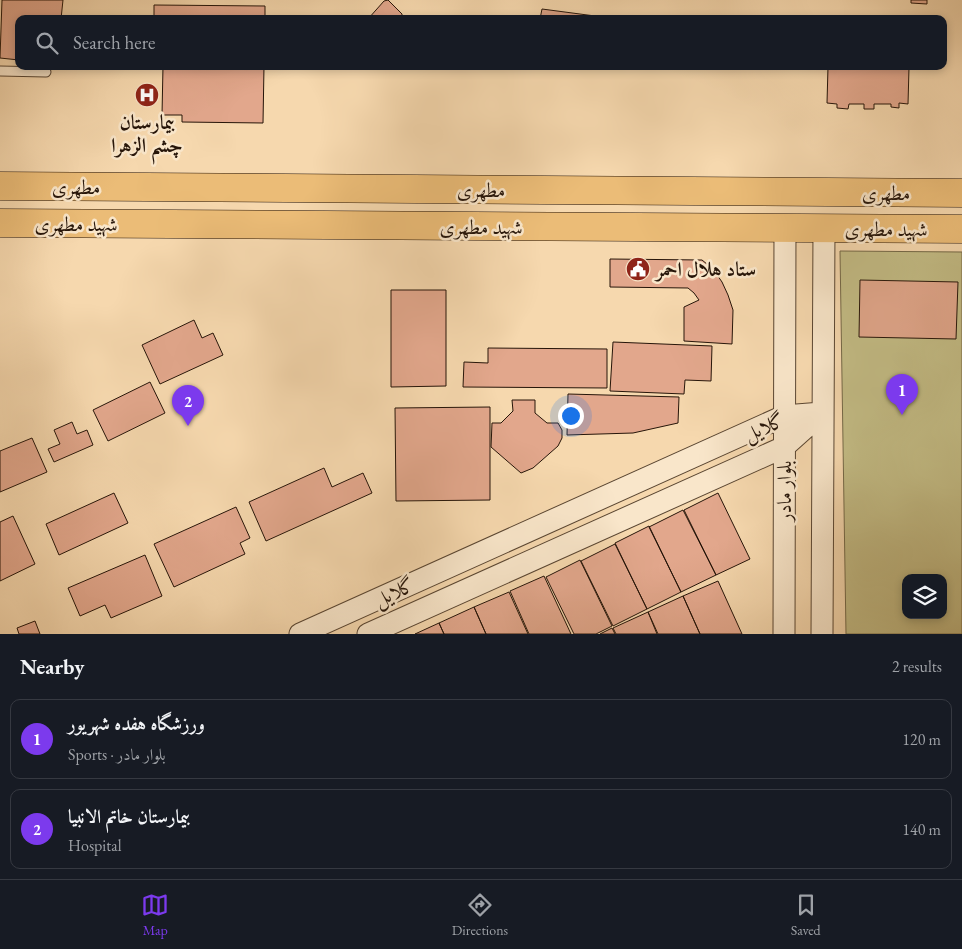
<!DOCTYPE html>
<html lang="en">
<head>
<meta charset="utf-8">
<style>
  body { margin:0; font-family:"EB Garamond",Amiri,serif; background:#20242c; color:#f1f3f6 }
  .controls { position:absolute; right:15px; bottom:15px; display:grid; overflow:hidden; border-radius:10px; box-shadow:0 2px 8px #0003 }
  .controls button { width:45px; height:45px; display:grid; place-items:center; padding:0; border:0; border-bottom:1px solid #363941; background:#171b24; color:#f1f3f6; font:25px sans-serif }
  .you { position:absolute; left:570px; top:415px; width:18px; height:18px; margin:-12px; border:4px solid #fff; border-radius:50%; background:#1a73e8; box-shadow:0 0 0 8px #1a73e833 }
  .badge { display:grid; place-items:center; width:32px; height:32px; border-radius:50%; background:#7c3aed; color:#fff; font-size:16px; font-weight:700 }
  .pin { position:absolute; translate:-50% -41px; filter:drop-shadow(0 1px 2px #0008) }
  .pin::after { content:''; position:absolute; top:26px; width:18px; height:15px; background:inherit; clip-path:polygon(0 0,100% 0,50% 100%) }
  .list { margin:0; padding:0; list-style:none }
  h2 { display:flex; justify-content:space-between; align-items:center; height:65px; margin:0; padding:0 20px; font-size:21px }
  h2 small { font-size:16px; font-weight:400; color:#9ea1a6 }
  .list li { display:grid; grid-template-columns:32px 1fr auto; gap:15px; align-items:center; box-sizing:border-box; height:80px; margin:0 10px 10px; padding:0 10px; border:1px solid #363941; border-radius:10px }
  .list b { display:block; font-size:19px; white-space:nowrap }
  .list p { margin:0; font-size:16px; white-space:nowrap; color:#9ea1a6 }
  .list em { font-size:16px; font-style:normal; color:#9ea1a6 }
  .icon { flex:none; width:28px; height:28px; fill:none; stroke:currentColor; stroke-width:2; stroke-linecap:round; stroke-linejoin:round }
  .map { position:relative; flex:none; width:962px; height:634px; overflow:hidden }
  .search { position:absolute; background:#171b24; box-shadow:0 2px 8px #0003; left:15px; right:15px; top:15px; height:55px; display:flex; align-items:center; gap:12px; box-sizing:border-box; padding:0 18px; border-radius:10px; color:#9ea1a6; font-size:19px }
  .sheet { height:245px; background:#171b24 }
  nav { display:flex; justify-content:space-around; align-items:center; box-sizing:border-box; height:70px; border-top:1px solid #363941; background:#171b24; font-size:14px; color:#9ea1a6 }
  nav a { display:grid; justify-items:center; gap:2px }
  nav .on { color:#7c3aed }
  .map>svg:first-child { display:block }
  .green { fill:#c3bc85; stroke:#746847; fill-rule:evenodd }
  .building { fill:#e2a78c; stroke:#261509 }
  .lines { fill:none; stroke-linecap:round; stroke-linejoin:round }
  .service-casing { stroke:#5a4632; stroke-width:11 }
  .tertiary-casing { stroke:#5a4632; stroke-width:23 }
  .primary-casing { stroke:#261509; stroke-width:29 }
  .service { stroke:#f9e6ca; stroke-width:9 }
  .tertiary { stroke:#f9e6ca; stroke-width:21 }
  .primary { stroke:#ebbc77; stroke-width:28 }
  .labels { text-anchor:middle; stroke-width:5; stroke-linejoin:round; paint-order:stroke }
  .poi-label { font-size:20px; font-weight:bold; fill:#261509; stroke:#f9e6ca }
  .street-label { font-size:20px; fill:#261509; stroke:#f9e6ca }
</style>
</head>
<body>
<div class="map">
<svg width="962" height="634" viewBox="0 0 962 634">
  <rect width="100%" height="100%" fill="#f6d8ae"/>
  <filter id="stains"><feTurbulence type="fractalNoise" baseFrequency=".004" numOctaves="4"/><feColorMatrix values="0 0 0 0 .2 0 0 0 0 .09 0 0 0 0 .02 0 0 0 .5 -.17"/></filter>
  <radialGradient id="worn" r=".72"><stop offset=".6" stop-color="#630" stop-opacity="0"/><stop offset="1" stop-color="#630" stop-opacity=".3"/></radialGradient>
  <path class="green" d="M840,251L962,252V634H846ZM906,578H943V615H906Z"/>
  <path class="building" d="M2,0H63L61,19H19V60L0,58Z
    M388,0L402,14V18L405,19H368L384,1Z
    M911,0H927V4L911,3Z
    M154,5L265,6V19H154Z
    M542,9L595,16L594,19H540Z
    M163,66H264L263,123L182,122V115H162Z
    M837,66H846V68L887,66V68H909L908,104L899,103V108L891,107V104H874V109H864V104H849L848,109L837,108V104L827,103L828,67Z
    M610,259L702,260L713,269L722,282L728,295L733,310L732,344L684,341V307L699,300L694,293L688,288L610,287Z
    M860,280L958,282L956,339L859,337Z
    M391,290H446V386L391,387Z
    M194,320L202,338L213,333L223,355L160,384L142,345Z
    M613,342L712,346L711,381L685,380L684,394L610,391Z
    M488,348L607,349V388L463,387L464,362L488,363Z
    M150,382L165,413L108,441L93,410Z
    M568,394L679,397L678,423L633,433L567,435Z
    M512,400H535V413L547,423H558L562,430V438L558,446L533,468L521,473L491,447L492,423H501L513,411Z
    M490,407V500L396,501L395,408Z
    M72,422L77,434L87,430L93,445L54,462L48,449L60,444L54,430Z
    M32,438L47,472L0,492V451Z
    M324,468L332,487L363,473L372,493L266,541L249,502Z
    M114,493L128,523L59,555L46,524Z
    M718,493L750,559L716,575L684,510Z
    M236,507L250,538L240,543L245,554L174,587L154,544Z
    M683,510L716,575L681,592L649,527Z
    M13,516L35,564L0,581V522Z
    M649,526L681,592L647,609L615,543Z
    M615,544L647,609L613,626L581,561Z
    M145,555L162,596L111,618L105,605L80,616L68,588Z
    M580,560L612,626L596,634H574L546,577Z
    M544,576L571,634H529L510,591Z
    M718,581L742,634H700L683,596Z
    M509,592L528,634H486L474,607Z
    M683,596L700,634H658L648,612Z
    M474,607L486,634H444L439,623Z
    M648,612L657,634H616L613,628Z
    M35,621L40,634H19L17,628Z
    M439,623L444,634H415Z
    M612,628L615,634H600Z"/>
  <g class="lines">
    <g class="service-casing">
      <path id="service" d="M0,71L46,72"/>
    </g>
    <g class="tertiary-casing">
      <path id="tertiary" d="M300,634L784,416L822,413
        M368,634L784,447L822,413
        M784,634L785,229
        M822,634L824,229"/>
    </g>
    <g class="primary-casing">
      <path id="primary" d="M0,186L962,193
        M0,223L962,229"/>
    </g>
    <use href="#service" class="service"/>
    <use href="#tertiary" class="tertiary"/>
    <use href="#primary" class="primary"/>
  </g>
  <defs>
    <g id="hospital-disc" transform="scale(1.25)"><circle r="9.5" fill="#8f2418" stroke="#f9e6ca"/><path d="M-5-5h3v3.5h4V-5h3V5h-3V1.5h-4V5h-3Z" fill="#fff"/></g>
    <g id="civic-disc" transform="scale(1.25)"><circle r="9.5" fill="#8f2418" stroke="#f9e6ca"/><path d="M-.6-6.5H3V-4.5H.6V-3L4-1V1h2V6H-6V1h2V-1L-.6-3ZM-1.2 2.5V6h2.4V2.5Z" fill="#fff"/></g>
  </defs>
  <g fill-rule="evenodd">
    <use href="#hospital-disc" x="147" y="95"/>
    <use href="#civic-disc" x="638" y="269"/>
  </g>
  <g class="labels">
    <g class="poi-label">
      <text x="147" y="129">بیمارستان<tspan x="147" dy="23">چشم الزهرا</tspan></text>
      <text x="656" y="276" text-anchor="start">ستاد هلال احمر</text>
    </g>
    <g class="street-label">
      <text x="76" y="194">مطهری</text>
      <text x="481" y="197">مطهری</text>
      <text x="886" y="200">مطهری</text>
      <text x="76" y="231">شهید مطهری</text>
      <text x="481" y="234">شهید مطهری</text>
      <text x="886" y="236">شهید مطهری</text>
      <text transform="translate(764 427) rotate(-22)" y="7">گلایل</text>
      <text transform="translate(784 491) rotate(-90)" y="7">بلوار مادر</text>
      <text transform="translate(394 592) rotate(-24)" y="7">گلایل</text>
    </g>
  </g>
  <rect width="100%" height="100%" filter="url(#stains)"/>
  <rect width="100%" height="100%" fill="url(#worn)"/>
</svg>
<div class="controls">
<button><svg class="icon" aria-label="layers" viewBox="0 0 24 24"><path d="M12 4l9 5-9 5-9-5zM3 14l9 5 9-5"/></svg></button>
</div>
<div class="you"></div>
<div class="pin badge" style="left:902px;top:415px">1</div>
<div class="pin badge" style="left:188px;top:426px">2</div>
<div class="search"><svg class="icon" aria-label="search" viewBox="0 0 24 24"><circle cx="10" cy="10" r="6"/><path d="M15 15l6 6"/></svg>Search here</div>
</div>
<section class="sheet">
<h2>Nearby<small>2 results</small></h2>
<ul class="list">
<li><span class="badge">1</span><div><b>ورزشگاه هفده شهریور</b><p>Sports · بلوار مادر</p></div><em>120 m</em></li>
<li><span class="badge">2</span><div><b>بیمارستان خاتم الانبیا</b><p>Hospital</p></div><em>140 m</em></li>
</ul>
</section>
<nav>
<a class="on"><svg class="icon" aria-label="map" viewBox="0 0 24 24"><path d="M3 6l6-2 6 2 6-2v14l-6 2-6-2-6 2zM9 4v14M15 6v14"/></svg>Map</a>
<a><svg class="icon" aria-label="directions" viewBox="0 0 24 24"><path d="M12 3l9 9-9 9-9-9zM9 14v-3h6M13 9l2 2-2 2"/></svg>Directions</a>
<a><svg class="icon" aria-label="saved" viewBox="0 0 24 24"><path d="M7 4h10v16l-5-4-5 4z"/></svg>Saved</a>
</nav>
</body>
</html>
